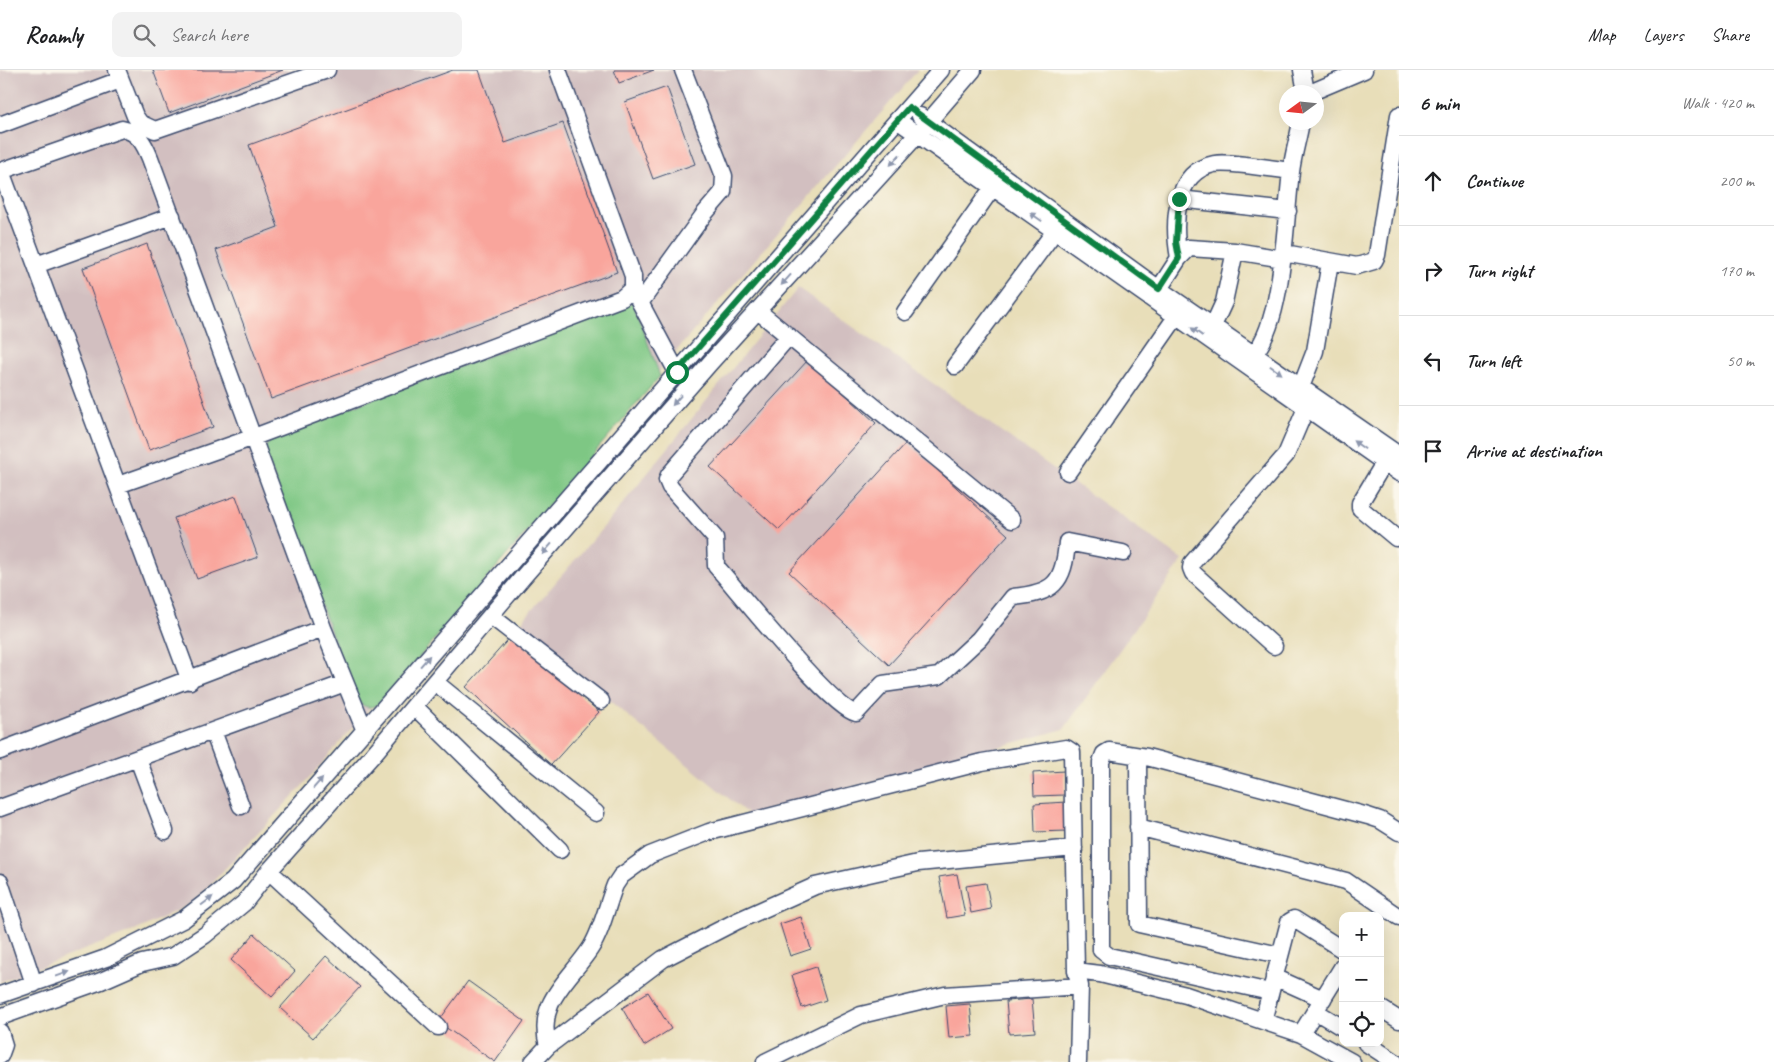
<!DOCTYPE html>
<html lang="en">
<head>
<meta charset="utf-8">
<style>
  body { margin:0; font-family:Caveat,sans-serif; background:#f2f2f2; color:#202124 }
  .controls { position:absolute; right:15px; bottom:15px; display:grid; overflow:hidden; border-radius:10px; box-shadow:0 5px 20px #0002 }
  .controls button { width:45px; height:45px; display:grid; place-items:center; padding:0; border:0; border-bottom:1px solid #e0e0e0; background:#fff; color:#202124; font:25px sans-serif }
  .compass { position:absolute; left:1279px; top:15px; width:45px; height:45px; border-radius:50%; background:#fff; box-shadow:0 5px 20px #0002; rotate:255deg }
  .stop { position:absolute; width:15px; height:15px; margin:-11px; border:4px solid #0b8043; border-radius:50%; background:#fff }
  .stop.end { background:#0b8043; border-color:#fff; box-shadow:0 1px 5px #0008 }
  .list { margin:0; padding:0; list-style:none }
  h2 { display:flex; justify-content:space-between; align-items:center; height:65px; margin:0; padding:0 20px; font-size:21px }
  h2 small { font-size:16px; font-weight:400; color:#757577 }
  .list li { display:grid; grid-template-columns:32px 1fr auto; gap:15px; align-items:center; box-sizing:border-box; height:90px; padding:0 20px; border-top:1px solid #e0e0e0 }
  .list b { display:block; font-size:19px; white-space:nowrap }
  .list em { font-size:16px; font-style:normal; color:#757577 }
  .icon { flex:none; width:28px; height:28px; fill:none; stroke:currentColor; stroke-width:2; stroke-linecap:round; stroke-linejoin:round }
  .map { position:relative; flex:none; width:1399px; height:992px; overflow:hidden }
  header { display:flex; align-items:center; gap:30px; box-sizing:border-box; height:70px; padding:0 25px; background:#fff; border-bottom:1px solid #e0e0e0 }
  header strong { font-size:24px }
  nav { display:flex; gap:28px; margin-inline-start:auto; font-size:18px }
  .search { width:350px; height:45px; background:#f2f2f2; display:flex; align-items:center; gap:12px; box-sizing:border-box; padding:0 18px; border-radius:10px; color:#757577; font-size:19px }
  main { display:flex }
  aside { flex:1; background:#fff }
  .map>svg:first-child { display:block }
  .industrial { fill:#d2bfc0 }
  .green { fill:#7ec784; stroke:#4c7b71 }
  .building { fill:#f9a59c }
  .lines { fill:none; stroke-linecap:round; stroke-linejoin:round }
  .minor-casing { stroke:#3a496c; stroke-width:19 }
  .minor { stroke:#fff; stroke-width:16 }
  .oneway { fill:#8d97ae }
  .route { stroke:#0b8043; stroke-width:6 }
</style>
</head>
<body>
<header>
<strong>Roamly</strong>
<div class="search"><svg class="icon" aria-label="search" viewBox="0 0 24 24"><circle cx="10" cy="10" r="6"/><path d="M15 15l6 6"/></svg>Search here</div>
<nav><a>Map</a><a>Layers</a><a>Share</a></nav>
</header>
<main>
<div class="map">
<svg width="1399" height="992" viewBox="0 0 1399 992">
  <rect width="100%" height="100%" fill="#fbf7ec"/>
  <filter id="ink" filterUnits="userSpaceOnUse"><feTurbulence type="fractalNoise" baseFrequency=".02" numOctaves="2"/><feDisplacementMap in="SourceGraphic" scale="10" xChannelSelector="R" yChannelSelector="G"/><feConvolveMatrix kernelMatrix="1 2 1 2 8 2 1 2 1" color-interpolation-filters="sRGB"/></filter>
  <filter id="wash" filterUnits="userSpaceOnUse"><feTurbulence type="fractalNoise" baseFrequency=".0096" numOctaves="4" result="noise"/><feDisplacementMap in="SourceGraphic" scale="20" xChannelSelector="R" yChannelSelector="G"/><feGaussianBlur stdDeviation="1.12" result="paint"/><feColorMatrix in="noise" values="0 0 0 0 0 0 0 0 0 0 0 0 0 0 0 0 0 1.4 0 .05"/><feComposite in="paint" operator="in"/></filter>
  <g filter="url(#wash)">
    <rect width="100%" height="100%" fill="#e8deb9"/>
    <path class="industrial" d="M0,0H918L305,713L194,832L139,859L0,912Z
      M798,218L1183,490L1064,659L749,745L518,556L612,447Z"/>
    <path class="green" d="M633,232L660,306L381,632C370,640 365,638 356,630L264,380L273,366Z"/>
    <g id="blocks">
      <path class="building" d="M153,0H283L169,43Z
        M453,0H479L505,73L563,53L617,202L271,329L216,180L278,157L249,75Z
        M614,0H654L619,13Z
        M667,17L695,94L653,109L625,32Z
        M147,174L213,357L149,380L83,198Z
        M808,290L876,353L779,460L710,397Z
        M907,372L1008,465L889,595L789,502Z
        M236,426L258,487L197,509L174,448Z
        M513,564L599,642L551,695L466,617Z
        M1064,701L1065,725L1034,726L1033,703Z
        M1066,732L1067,761L1035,762L1034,734Z
        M957,804L965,845L947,848L939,807Z
        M986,813L991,839L971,843L966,816Z
        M801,847L811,879L790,886L780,854Z
        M254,864L295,901L272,927L231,890Z
        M326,886L360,917L313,968L280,938Z
        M816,897L826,930L802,938L792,905Z
        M468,911L524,951L495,992L438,952Z
        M648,922L671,959L644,976L622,938Z
        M1032,929L1035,962L1009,964L1006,931Z
        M970,934L973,966L949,968L946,936Z"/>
    </g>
  </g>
  <g filter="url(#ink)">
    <use href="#blocks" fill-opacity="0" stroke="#3a496c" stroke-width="1"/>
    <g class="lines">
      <g class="minor-casing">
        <path id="minor" d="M117,0L135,46L140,53L155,60L327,0
          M1302,0L1306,22
          M1312,22L1364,0
          M920,46L1159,219L1399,385
          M897,50L1399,403
          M0,55L120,10
          M1179,129L1288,141
          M1235,181L1283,189
          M1284,183L1357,196L1374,191L1377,185L1399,45
          M1179,188C1173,155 1173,102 1214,94C1230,91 1273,99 1291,101
          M36,195L172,146
          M1159,219L1179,188L1189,178L1235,181L1224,232L1213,256
          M636,225L677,302
          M640,233L705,143L723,122L724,106L683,0
          M758,241L1012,450
          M905,242L993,117
          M789,266L669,405L667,410L670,417L715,468L716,496C738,521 832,639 856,643L883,614L939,606L979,569L1013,527C1053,523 1064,514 1067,472L1123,483
          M1254,284C1284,250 1285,148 1291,102C1293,85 1298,69 1301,52
          M955,296L1055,161
          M1301,317L1315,281L1330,192
          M1384,393L1360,433V438L1396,468
          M1068,402L1176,247
          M118,415L254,367L622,228L633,218V206L558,0
          M491,546L601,631
          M1274,576L1193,503L1191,498L1192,493L1286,385L1306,338
          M190,611L1,101L122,59C138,62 144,73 150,88L323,558L365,661
          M435,612L596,743
          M414,636L560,780
          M213,661L241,736
          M0,681L323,558
          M1138,686L1139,854L1279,885
          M138,689L165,761
          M0,738L345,613
          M1138,757L1346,811L1399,847
          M269,801L438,957
          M0,812L34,914
          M1076,901L1100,904L1186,925L1301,964L1352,992
          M1274,907L1323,929
          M1270,922L1109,886L1101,880V692L1104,684L1109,681L1147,687L1368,746L1380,750L1399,762
          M0,925L106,888L184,849L233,811L941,0
          M1380,938L1399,950
          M1315,941L1343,958
          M0,947L101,911L142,893L173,886L205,865L244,833L269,801L371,687L523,507L710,293L917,65L973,0
          M1263,951L1289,852L1294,849L1343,880
          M0,962L4,975L0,986
          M1301,964L1343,896
          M1366,973L1395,992
          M548,976C536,932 568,912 590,879C602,861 607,835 615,815L621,806L650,785L709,762L982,692L1066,678L1072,682L1076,901L1080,916L1078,992
          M533,992L548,976L663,889L737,851L815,816L918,793L1074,778
          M765,992L861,945L945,925L1080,916"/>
      </g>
      <use href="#minor" class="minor"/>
    </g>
    <defs><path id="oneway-solid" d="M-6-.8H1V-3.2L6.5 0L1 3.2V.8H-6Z" transform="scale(1.25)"/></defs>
    <g class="oneway">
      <use href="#oneway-solid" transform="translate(895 90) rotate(132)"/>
      <use href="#oneway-solid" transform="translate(1036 147) rotate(-145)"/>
      <use href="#oneway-solid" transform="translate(786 210) rotate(132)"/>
      <use href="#oneway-solid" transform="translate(1197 262) rotate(-144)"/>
      <use href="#oneway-solid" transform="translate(1276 300) rotate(35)"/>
      <use href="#oneway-solid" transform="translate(677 330) rotate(131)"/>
      <use href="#oneway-solid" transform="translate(1359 375) rotate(-145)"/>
      <use href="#oneway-solid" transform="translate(547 479) rotate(131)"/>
      <use href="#oneway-solid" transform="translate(425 591) rotate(-49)"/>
      <use href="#oneway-solid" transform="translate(318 713) rotate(-49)"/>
      <use href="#oneway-solid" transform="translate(207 831) rotate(-37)"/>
      <use href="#oneway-solid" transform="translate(63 904) rotate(-20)"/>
    </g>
  </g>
  <g class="lines" filter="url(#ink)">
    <path class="route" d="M677,302L909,37L1159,219L1179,188L1176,172L1179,129"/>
  </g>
</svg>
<div class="controls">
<button>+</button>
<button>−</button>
<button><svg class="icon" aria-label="locate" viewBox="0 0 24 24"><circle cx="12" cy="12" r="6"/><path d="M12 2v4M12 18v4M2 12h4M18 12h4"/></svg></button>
</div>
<svg class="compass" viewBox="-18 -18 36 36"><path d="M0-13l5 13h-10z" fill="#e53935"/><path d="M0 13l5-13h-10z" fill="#757577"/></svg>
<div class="stop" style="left:677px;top:302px"></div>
<div class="stop end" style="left:1179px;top:129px"></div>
</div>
<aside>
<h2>6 min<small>Walk · 420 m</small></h2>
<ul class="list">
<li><svg class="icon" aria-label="ahead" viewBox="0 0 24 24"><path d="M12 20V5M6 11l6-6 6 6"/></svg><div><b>Continue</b></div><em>200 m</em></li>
<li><svg class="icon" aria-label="right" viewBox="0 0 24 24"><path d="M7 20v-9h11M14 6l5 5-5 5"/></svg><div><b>Turn right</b></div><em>170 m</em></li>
<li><svg class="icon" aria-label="left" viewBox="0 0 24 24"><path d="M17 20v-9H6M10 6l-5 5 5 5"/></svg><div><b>Turn left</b></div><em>50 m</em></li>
<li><svg class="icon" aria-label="arrive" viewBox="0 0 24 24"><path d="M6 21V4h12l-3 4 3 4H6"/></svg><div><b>Arrive at destination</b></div></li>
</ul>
</aside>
</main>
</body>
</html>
